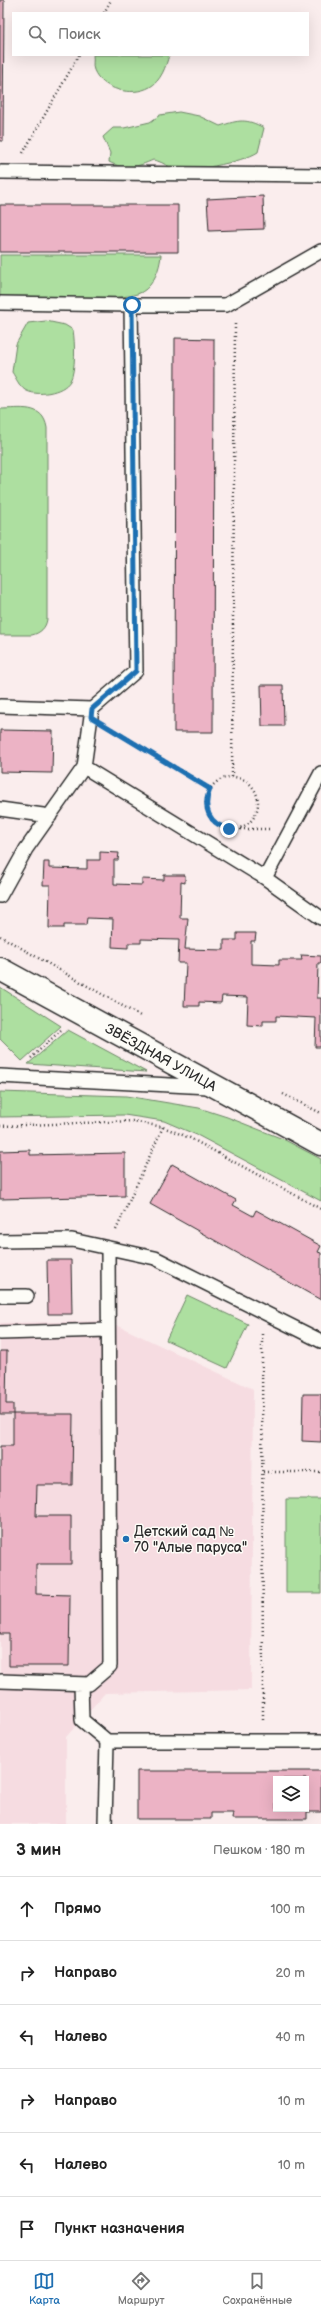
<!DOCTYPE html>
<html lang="ru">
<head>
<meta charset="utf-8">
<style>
  body { margin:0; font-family:"Balsamiq Sans",sans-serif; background:#f6f6f6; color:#222 }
  .controls { position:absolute; right:12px; bottom:12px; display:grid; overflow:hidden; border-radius:0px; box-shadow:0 4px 16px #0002 }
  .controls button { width:36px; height:36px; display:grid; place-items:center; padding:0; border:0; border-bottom:1px solid #e0e0e0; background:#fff; color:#222; font:20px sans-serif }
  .stop { position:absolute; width:12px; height:12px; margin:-9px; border:3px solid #1f6fb2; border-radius:50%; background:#fff }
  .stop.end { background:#1f6fb2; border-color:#fff; box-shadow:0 1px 4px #0008 }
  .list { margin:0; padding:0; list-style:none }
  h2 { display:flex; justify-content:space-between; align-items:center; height:52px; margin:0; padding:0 16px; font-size:17px }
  h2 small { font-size:13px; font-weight:400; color:#767676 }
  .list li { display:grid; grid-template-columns:26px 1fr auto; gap:12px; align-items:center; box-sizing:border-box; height:64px; padding:0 16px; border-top:1px solid #e0e0e0 }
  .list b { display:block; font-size:15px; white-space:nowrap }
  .list em { font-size:13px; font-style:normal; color:#767676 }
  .icon { flex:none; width:22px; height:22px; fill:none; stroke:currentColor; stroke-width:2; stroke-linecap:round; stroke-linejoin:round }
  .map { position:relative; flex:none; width:321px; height:1824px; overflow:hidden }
  .search { position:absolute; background:#fff; box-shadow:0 4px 16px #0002; left:12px; right:12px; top:12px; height:44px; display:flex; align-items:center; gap:10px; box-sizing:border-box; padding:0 14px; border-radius:0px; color:#767676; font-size:15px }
  .sheet { height:436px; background:#fff }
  nav { display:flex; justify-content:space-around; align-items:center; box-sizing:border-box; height:56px; border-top:1px solid #e0e0e0; background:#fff; font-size:11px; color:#767676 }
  nav a { display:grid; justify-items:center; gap:2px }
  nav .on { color:#1f6fb2 }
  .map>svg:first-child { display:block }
  .built { fill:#f6dce1 }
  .green { fill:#addfa0; stroke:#6c8566 }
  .building { fill:#ecb3c5; stroke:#2b2b2b; fill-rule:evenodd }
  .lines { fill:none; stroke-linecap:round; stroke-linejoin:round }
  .lane-casing { stroke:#2b2b2b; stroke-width:16 }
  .street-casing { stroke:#2b2b2b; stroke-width:25 }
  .path { stroke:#2b2b2b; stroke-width:2.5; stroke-dasharray:1 3; stroke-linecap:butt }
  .lane { stroke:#fdfcf7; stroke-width:13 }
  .street { stroke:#fdfcf7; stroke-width:22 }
  .route { stroke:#1f6fb2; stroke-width:5 }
  .poi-dot { fill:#1f6fb2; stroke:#fdfcf7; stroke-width:1.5 }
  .labels { text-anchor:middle; stroke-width:3; stroke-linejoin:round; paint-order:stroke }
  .street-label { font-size:14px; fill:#2b2b2b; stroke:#fdfcf7 }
  .poi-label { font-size:14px; fill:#2b2b2b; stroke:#fdfcf7; text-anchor:start }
</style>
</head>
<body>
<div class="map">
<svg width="321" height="1824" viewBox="0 0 321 1824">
  <rect width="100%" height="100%" fill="#faeded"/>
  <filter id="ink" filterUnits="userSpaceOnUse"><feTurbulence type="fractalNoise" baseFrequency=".025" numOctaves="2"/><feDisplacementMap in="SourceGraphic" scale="8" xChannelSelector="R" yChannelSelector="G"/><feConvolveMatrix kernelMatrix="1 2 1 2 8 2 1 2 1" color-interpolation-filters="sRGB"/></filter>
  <g filter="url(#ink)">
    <path class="built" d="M108,1321L253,1389L251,1690L105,1693L66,1737V1824H0V1323Z"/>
    <path class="green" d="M93,55H169C166,66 161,81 150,87C132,97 102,90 94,70C92,66 94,60 93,55Z
      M179,112L199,116L220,126C239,120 246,118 264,128L258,152C243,162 187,174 170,167C164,164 160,161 153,160C138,167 124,170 109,162L110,153L103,137L113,128H124L150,122L160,115Z
      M0,255H161C160,268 154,285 142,292C122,303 28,298 0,297Z
      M46,321L65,325L73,330C75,342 76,371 70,381C63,393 36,397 25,390C19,386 16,378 12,372L16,344L28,323Z
      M0,409C20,409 43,403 47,428V619C46,628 40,633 32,635H0Z
      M0,987L61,1026L22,1061L0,1039Z
      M68,1030L146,1072L28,1064Z
      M0,1092L126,1096L199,1108L227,1117L283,1139L321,1159V1201L199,1136L164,1121L124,1115L0,1117Z
      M187,1295L248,1324L227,1368L166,1340Z
      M286,1499H321V1593H286Z"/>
    <path class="building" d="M0,0H4L3,141H0Z
      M263,196L264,229L209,231L207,199Z
      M0,205H178V252H0Z
      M175,338L214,339L213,732H174Z
      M261,685H283L284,726H262Z
      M0,730L53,731L52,773L0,772Z
      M100,852L119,853L118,860H114V884L142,885V879L164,880V875H185V883L181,882L180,918H188L185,949L224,950V940H237V933H256L255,941H251V964L279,965V960H302L301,955L321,956V963H318L317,998H321V1047H315L316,1018L276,1016V1021H263V1026L247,1025L248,997L222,996L221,1003L199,1002V1006H184L186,963H178L179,940L141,939V943H128V948L112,947L113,919L87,918L86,925H64V928H49L50,885H43L44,862H49V868L87,869V860H100Z
      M30,1150V1155L125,1153V1196L0,1199V1151Z
      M172,1164L236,1200L233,1205L253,1216L256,1210L321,1246L318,1252L321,1253V1300L150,1204Z
      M47,1260H71L72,1314H48Z
      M0,1351H7L6,1404H13V1414H0Z
      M303,1394H321V1442L302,1441Z
      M13,1414H73L72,1485H37L36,1516H71V1564H36V1594L70,1595L69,1666H9V1634H0V1446H13Z
      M137,1771H321V1812H307V1819H232L233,1813H211V1819H137ZM276,1779H306V1809H276Z"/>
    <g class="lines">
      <g class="lane-casing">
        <path id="lane" d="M0,172L321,175
          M0,303L131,305
          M0,706L92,709L84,767L265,878L321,918
          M92,709L136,671L131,305H226L321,251
          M0,809L50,816
          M265,878L321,773
          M0,896L26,849L84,767
          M0,1076L208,1087
          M0,1241L72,1240L155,1258L321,1341
          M0,1296H27
          M0,1333L108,1330
          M0,1681L89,1684L110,1666L108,1248
          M81,1684L82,1720L107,1741
          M105,1824L107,1741H321"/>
      </g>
      <g class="street-casing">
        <path id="street" d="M0,969L321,1144"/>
      </g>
      <path class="path" d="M104,13L111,0
        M23,153L79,55
        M108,727L211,789
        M232,777L235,322
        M206 803a26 26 0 1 1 52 0a26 26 0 1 1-52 0Z
        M240,829H269
        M0,936L142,1017
        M31,1058L61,1030
        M283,1094L321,1113
        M0,1126L133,1121L163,1127L190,1138L321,1209
        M116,1230L163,1127
        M262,1334L263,1721
        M263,1472H321"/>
      <use href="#lane" class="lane"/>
      <use href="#street" class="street"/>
    </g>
  </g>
  <g class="lines" filter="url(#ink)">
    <path class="route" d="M132,305L136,671L92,709L91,717L210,789C202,808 209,824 229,829"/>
  </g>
  <circle class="poi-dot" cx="126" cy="1539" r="4"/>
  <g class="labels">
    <g class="street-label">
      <text transform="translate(161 1057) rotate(29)" y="5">ЗВЁЗДНАЯ УЛИЦА</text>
    </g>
    <g class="poi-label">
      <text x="134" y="1536">Детский сад №<tspan x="134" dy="16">70 "Алые паруса"</tspan></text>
    </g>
  </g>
</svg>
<div class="controls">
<button><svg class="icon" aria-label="layers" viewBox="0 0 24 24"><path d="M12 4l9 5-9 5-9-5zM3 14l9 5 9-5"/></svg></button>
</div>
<div class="stop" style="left:132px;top:305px"></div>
<div class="stop end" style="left:229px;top:829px"></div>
<div class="search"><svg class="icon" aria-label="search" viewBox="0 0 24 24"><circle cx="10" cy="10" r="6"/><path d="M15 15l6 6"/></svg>Поиск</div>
</div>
<section class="sheet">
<h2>3 мин<small>Пешком · 180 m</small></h2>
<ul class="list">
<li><svg class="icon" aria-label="ahead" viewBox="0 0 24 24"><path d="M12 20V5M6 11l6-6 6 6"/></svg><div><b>Прямо</b></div><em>100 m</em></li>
<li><svg class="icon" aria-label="right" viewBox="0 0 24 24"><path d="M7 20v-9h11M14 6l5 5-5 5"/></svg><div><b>Направо</b></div><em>20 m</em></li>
<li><svg class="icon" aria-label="left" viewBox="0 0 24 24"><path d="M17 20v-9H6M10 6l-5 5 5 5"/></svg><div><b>Налево</b></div><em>40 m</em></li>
<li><svg class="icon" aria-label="right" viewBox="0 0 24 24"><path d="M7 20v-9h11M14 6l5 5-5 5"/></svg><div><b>Направо</b></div><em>10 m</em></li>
<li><svg class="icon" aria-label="left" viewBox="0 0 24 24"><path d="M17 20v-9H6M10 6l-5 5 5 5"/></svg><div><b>Налево</b></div><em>10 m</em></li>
<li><svg class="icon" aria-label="arrive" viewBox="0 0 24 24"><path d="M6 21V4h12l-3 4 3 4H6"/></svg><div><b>Пункт назначения</b></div></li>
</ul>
</section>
<nav>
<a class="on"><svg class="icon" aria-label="map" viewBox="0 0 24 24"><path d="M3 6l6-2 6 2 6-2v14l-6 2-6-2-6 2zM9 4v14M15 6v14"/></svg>Карта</a>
<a><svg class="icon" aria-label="directions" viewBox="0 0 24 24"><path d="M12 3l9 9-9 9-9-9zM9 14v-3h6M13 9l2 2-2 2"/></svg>Маршрут</a>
<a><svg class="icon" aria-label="saved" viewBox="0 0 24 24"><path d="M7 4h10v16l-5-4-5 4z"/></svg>Сохранённые</a>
</nav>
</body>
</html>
